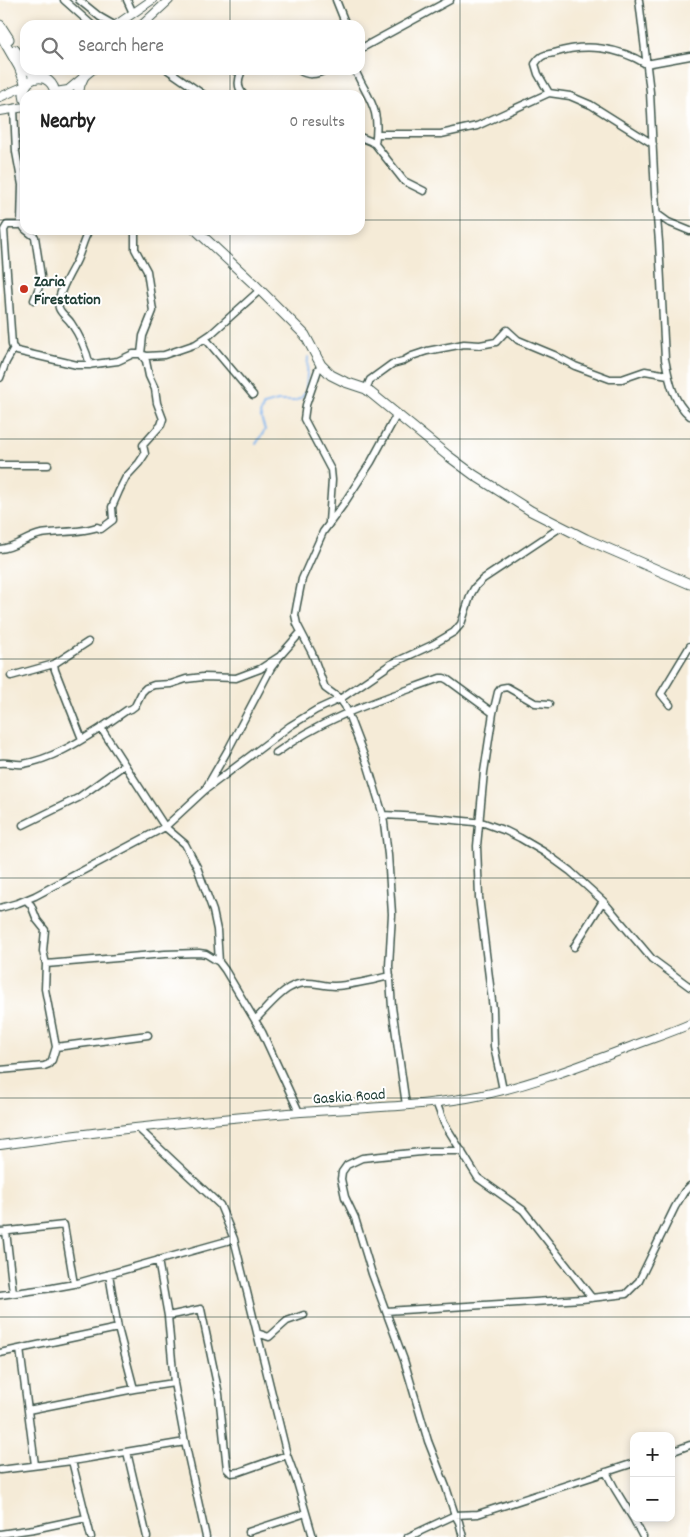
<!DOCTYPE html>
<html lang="en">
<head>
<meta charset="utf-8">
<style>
  body { margin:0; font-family:Dekko,sans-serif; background:#f2f2f2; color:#222 }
  .controls { position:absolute; right:15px; bottom:15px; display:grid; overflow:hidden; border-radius:10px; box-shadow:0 2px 8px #0003 }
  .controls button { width:45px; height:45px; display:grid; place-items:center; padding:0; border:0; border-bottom:1px solid #e0e0e0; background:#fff; color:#222; font:25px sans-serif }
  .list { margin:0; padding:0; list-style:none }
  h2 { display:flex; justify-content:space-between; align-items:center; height:65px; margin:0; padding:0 20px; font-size:21px }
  h2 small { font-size:16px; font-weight:400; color:#767676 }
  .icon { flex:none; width:28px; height:28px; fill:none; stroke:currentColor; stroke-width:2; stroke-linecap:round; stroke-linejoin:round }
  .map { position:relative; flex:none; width:690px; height:1537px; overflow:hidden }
  .search { position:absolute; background:#fff; box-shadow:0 2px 8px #0003; left:20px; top:20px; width:345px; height:55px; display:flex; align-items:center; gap:12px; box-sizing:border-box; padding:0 18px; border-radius:15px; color:#767676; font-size:19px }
  .panel { position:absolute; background:#fff; box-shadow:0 2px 8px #0003; left:20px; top:90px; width:345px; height:145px; border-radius:15px }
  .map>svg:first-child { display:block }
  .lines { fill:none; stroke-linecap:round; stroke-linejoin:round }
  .stream { stroke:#80b5ee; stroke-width:2 }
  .minor-casing { stroke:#3f574c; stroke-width:9 }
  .major-casing { stroke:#3f574c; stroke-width:10 }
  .highway-casing { stroke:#3f574c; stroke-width:11 }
  .minor { stroke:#fff; stroke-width:6 }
  .major { stroke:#fff; stroke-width:8 }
  .highway { stroke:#fff; stroke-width:9 }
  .grid { fill:none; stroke:#1f3d34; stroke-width:1; stroke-opacity:0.55 }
  .poi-dot { fill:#c8321e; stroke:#fff; stroke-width:2 }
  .labels { text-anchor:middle; stroke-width:4; stroke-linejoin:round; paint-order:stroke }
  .poi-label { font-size:16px; font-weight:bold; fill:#1f3d34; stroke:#fff; text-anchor:start }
  .street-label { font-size:16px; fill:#1f3d34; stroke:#fff }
</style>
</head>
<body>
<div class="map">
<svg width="690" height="1537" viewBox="0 0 690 1537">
  <rect width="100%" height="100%" fill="#fff"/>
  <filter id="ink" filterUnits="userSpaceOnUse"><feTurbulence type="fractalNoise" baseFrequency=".02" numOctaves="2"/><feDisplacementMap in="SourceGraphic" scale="10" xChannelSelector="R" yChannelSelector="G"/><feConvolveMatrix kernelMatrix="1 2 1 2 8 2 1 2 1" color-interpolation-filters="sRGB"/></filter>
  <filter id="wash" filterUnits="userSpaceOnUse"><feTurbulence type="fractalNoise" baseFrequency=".0096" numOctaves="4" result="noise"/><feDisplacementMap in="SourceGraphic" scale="20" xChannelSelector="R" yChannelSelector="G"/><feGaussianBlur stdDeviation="1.12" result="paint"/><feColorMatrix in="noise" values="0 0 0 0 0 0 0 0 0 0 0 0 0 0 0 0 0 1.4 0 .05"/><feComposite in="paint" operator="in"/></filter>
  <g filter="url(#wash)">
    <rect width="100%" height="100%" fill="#f5ebd7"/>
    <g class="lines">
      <path class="stream" d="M256,444L265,430L260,414L264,405L278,401H295L302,397L306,391L308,357"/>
    </g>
  </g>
  <g filter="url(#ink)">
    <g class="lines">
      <g class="minor-casing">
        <path id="minor" d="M64,0L92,25
          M79,0L100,17L114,25
          M127,0L133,13
          M336,0L346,25
          M639,0L650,92L655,194L659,242L665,359C669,380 673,402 690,416
          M360,49L450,0
          M168,70L204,95
          M234,70L241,73C237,82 238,89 244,95
          M299,70C307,76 317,75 325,70
          M355,70C369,101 381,108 375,144
          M549,93L570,96L591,105L653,144
          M14,108L16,152L22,185L21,223L25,229
          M377,134H441L477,126L549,93L538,74L535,64C541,55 544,55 554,53C585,43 618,47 646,64L690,56
          M360,137L370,141L375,144L404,181L424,191
          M657,214L668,222L690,231
          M21,223L19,225H7L4,230L12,345L14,350L17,351L77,365H87L118,361L133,354H141L147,356L164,355L196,344L211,334L260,290
          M26,230L35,237L41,276L39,287L34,300
          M89,230C83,240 81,252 76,262C71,272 55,297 59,308C61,314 68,318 71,323C80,336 86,349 90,365
          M205,338L253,395
          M321,365L318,370L306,405L304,419L331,470L332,480L329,522
          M0,378L6,362L14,348
          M366,389L370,380L392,364L403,361L412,356L427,351L464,344L480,345L496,342L507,330L518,340L554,355L575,366L610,379H622L645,371L668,375
          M397,414L371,462L343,505L323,532L302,579L297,604L295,615L297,624L312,653L325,688L340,699L345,706L368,766L383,815L388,855L392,914L389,966L392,1007L406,1105
          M0,465H48
          M0,549C15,548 27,537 41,534C58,531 82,533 97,527L101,529L113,520L112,507L119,491L126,477L139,463L145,454L143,445L161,425L163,419L157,403L155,389L149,376L146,361L141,354L143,336L153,311L147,271L135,249V230
          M11,676L54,664
          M670,705L661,694L690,646
          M101,728L127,710L131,709L135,706L142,692L146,688L154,685L171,684L186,679L203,677L236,678L260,669L280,656
          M82,739L55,670L54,664L88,642
          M276,753C328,715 381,700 440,678H444L448,680L493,713
          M0,763C8,762 16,765 23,764C52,759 77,743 101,728L165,827L185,844L197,867L213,911L217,930L219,962
          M206,788L229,748L271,668L280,656L301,632
          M383,815L424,817L484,823L506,831L520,838L544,852L570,871L603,901L652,959L690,987
          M23,825L78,798L124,765
          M0,908L18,903L35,896L165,827L205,790L290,726L316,710L340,699L391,664L432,645L454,632L461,624L471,594L475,587L483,579L561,527
          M574,947L603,901
          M46,964L165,954L199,953L206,954L219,962L225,970L262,1032L299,1112
          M255,1020C265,1010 278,994 289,988C307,978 318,986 335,986C354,985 372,980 390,976
          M56,1047L148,1035
          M0,1070L44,1066L49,1064L52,1060L56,1047L45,989L46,964L43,951L45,930L37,920L31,905L26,900
          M503,1090L494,1046L493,1009L479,897L477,846L484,772L493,713L498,692L501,688L507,687L535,703L549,704
          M436,1102L444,1123L478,1178L523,1210L592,1298
          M138,1128L220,1205L234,1239L287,1455L297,1482L313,1537
          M462,1151H431L362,1158L347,1165L342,1172L341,1179L345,1197L355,1218L372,1274L404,1360L428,1441L446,1487L455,1515L459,1522L463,1537
          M6,1231L13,1293
          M0,1232L64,1225L74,1284
          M158,1260L168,1316L174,1383L185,1442L206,1537
          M109,1274L118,1328L134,1389
          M0,1295L52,1288L74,1284L234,1239
          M386,1311L582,1299L626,1294L639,1281L675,1207L684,1192L690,1186
          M168,1316L201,1309L219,1394L227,1469L231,1473L239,1472L287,1455
          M257,1333L269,1337L287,1321L304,1315
          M20,1349L35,1465
          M0,1353L118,1328
          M28,1410L134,1389L174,1383
          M127,1452L147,1537
          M671,1452L690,1445
          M72,1461L91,1537
          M0,1470L72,1461L185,1442
          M606,1472L615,1489L634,1520L643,1537
          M248,1532L306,1513
          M0,1534L34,1529L86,1518
          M408,1537L455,1515L478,1514L634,1463"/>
      </g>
      <g class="major-casing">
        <path id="major" d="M116,25L152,0
          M142,25L169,0
          M39,78L49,70
          M55,92L68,90L92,70
          M0,97L25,86
          M0,111L25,107
          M0,1145C100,1131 201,1120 301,1112C357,1108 412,1107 467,1098C523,1088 577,1067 630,1047C650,1039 670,1033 690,1024"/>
      </g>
      <g class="highway-casing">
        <path id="highway" d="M0,25L9,39
          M0,34L19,67L26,85
          M15,50L25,64
          M29,70L37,78
          M78,95L80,85L84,76
          M25,100C18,74 54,69 55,95
          M196,230L254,284L305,335L321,365L331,375L345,382L366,389L447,455L474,475L531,511L586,539L690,584"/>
      </g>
      <use href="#minor" class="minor"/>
      <use href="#major" class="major"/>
      <use href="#highway" class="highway"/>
    </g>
  </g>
  <path class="grid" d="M230,0V25M460,0V1537M230,70V95M0,220H25M360,220H690M230,230V1537M0,439H690M0,659H690M0,878H690M0,1098H690M0,1317H690"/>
  <circle class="poi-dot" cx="24" cy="289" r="5"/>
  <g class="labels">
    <g class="poi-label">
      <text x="34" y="286">Zaria<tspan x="34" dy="18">Firestation</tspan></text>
    </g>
    <g class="street-label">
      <text transform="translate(349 1095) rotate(-4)" y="6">Gaskia Road</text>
    </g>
  </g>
</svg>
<div class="controls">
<button>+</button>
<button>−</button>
</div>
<div class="search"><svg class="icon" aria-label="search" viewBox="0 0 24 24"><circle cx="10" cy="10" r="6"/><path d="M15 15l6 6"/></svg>Search here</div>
<section class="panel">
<h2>Nearby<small>0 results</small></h2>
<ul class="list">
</ul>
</section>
</div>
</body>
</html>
